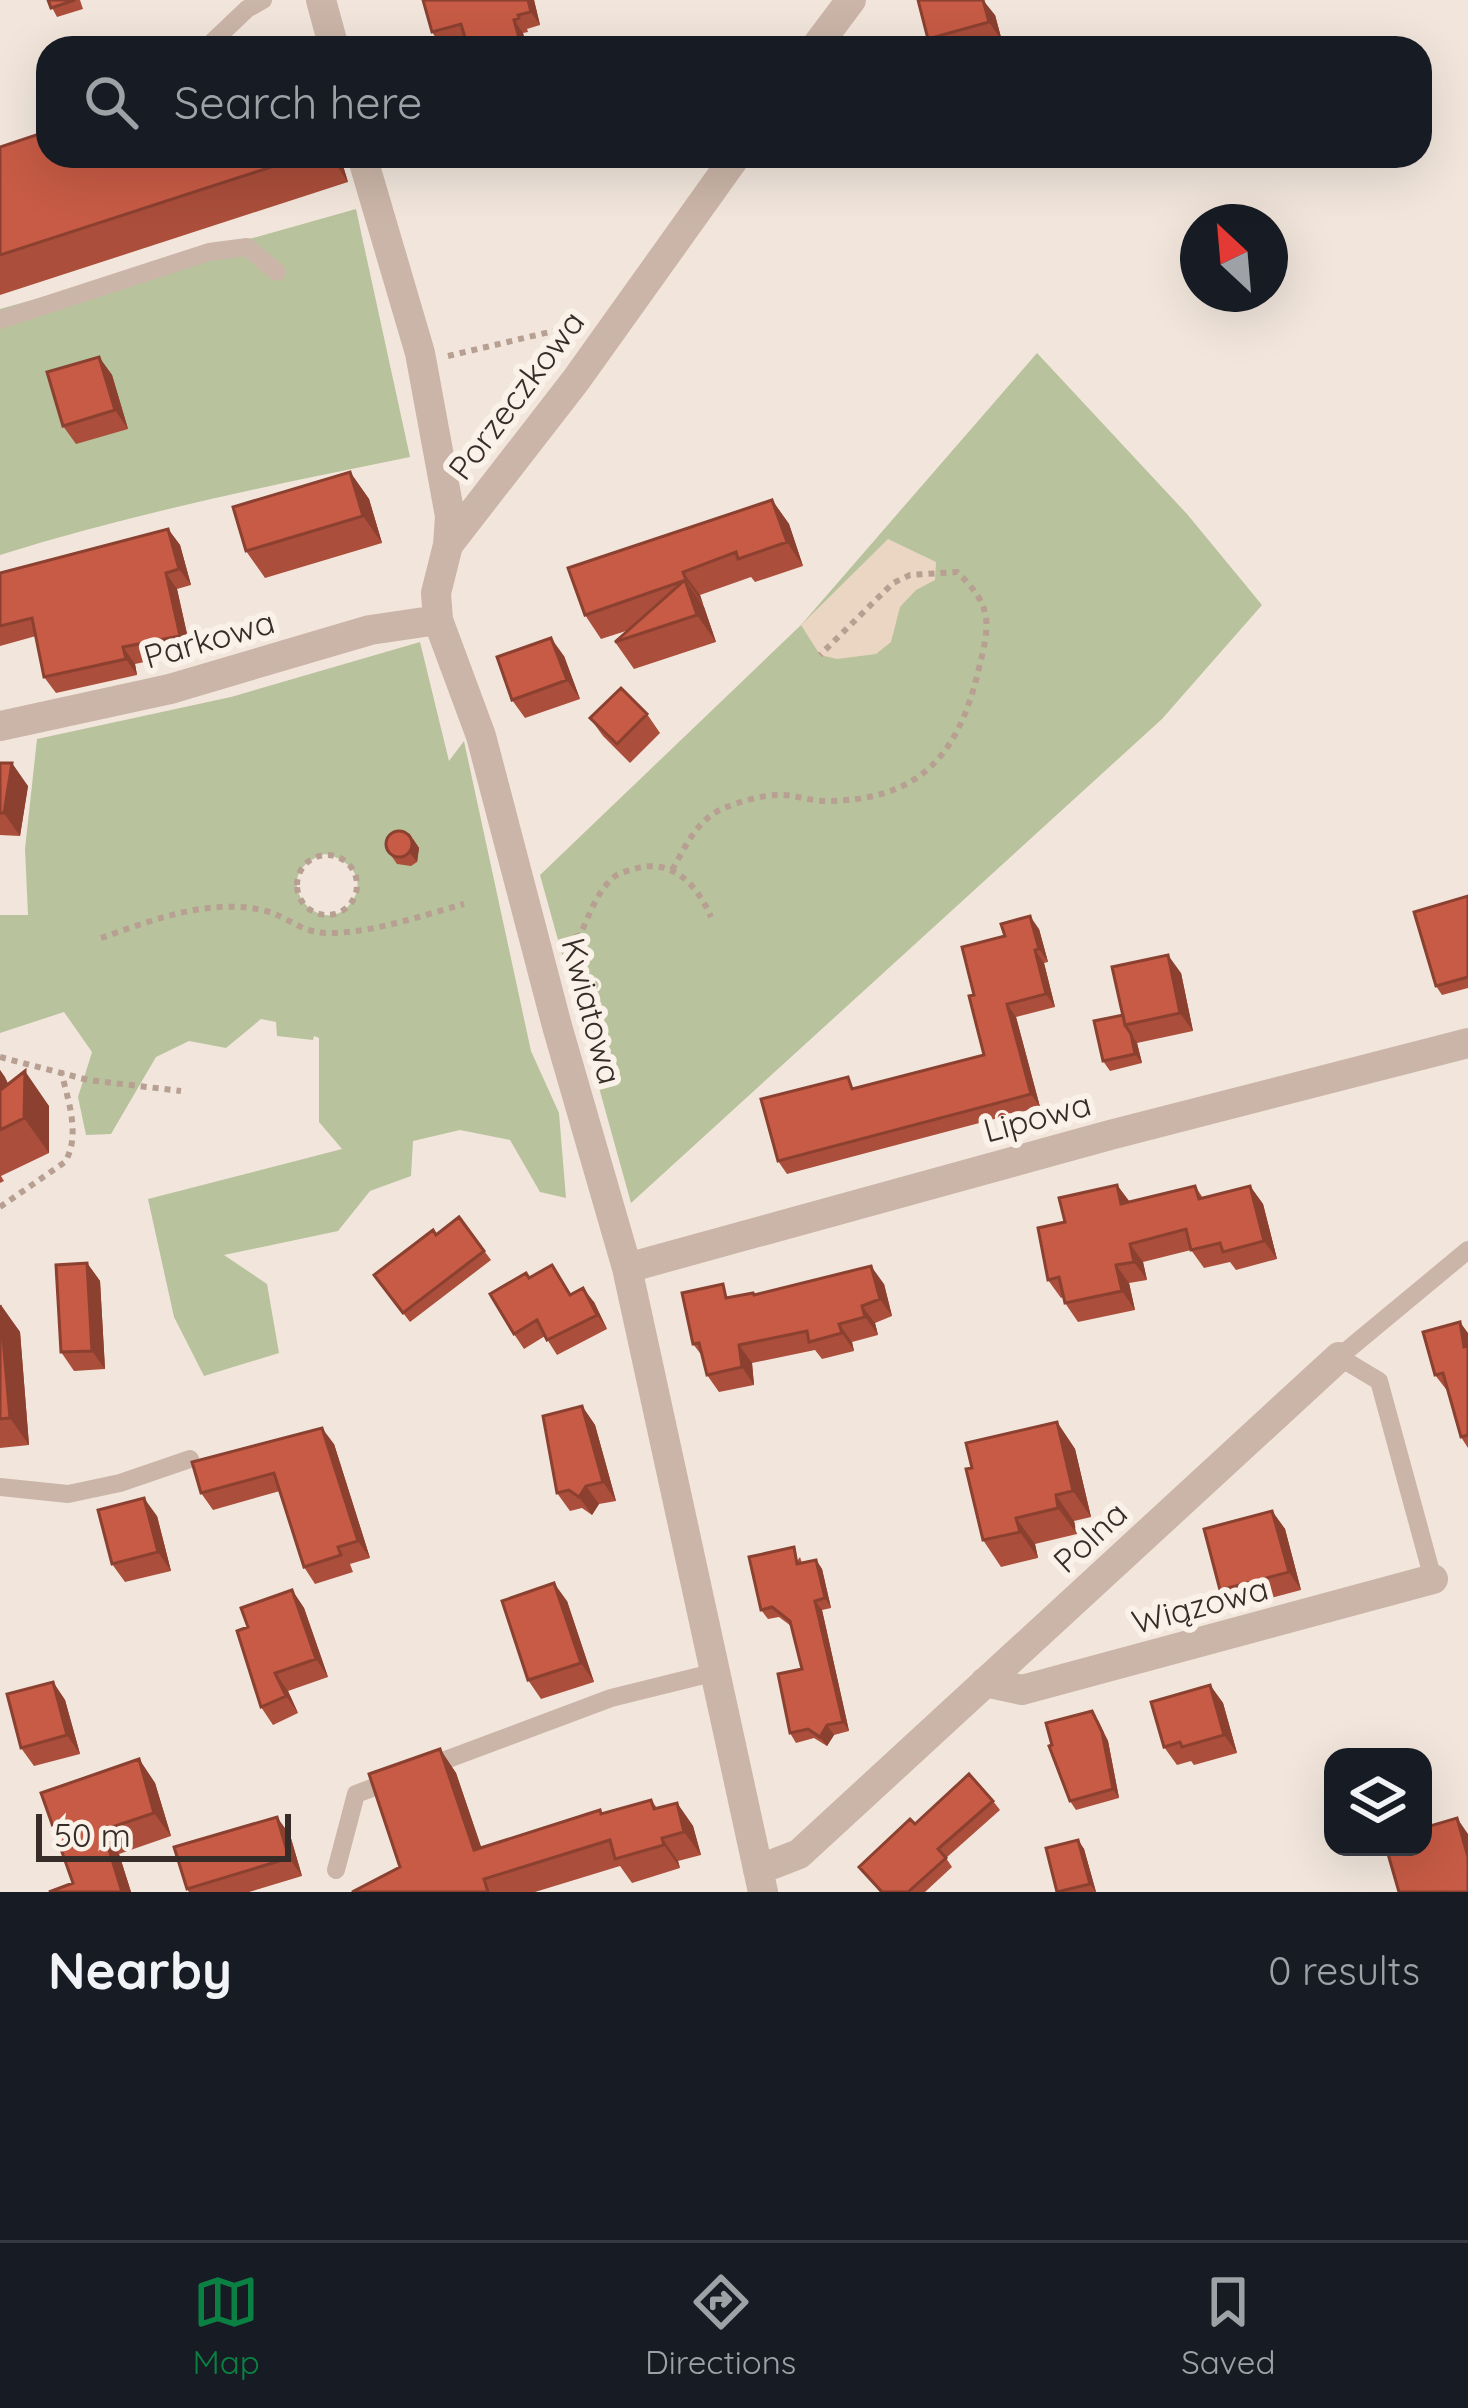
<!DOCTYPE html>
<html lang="en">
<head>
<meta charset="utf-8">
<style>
  body { margin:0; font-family:Quicksand,sans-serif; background:#20242c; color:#f1f3f6 }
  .controls { position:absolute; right:36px; bottom:36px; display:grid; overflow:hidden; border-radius:24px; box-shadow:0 12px 48px #0002 }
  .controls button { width:108px; height:108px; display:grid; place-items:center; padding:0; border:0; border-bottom:3px solid #363941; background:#171b24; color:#f1f3f6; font:60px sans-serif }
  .compass { position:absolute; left:1180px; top:204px; width:108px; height:108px; border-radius:50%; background:#171b24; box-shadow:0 12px 48px #0002; rotate:334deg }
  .scale { position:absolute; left:36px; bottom:30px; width:255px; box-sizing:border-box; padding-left:12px; border:6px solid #372c28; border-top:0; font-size:33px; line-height:42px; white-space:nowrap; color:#372c28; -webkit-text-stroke:9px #faf1e9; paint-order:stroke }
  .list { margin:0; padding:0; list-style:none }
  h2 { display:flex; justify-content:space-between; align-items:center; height:156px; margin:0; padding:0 48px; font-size:51px }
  h2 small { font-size:39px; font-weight:400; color:#9ea1a6 }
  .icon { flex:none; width:66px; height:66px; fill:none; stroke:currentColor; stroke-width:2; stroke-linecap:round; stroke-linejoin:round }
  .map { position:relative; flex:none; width:1468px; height:1892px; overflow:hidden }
  .search { position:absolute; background:#171b24; box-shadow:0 12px 48px #0002; left:36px; right:36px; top:36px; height:132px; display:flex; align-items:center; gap:30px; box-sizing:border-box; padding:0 42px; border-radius:36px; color:#9ea1a6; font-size:45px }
  .sheet { height:348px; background:#171b24 }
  nav { display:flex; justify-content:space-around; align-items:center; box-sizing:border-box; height:168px; border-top:3px solid #363941; background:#171b24; font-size:33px; color:#9ea1a6 }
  nav a { display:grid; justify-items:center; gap:6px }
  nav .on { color:#0b8043 }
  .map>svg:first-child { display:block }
  .green { fill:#b8c29c; fill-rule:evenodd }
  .plaza { fill:#ebd6c3 }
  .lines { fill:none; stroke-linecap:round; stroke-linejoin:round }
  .path { stroke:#b79f92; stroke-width:6; stroke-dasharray:6 6; stroke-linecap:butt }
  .lane { stroke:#cbb5a8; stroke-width:18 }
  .street { stroke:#cbb5a8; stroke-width:30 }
  .wall { fill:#ab4e3b }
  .shaded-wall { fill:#8b4030 }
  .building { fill:#c75b45; stroke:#8b4030; stroke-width:3 }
  .labels { text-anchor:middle; stroke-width:12; stroke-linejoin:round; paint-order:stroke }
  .street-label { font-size:33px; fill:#372c28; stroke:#faf1e9 }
</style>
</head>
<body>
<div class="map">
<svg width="1468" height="1892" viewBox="0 0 1468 1892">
  <rect width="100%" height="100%" fill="#f2e6dc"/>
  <path class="green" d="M356,209L410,457C272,485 134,513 0,555V309Z
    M1037,353L1187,514L1262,605L1162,719L631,1203L540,875L801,625Z
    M420,642L449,761L464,741L531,1051L559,1113L566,1198L540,1192L510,1140L460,1130L413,1141L411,1176L370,1191L338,1231L224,1255L267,1284L279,1353L204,1376L174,1317L148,1199L342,1149L319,1122V1038L314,1036L313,1040L277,1036L276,1022L261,1019L226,1048L189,1041L156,1057L111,1134L86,1135L78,1097L92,1052L64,1012L0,1033V915H28L25,849L37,739L231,697ZM325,854C347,858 367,877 353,900C324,946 260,875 325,854Z"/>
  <path class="plaza" d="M888,539L936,562L935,580L916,590L900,607L891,642L876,654L837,659L820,655L801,625Z"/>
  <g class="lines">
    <path class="path" d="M448,356L575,326
      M297 885a30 30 0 1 1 60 0a30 30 0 1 1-60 0Z
      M672,870C686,846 697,819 724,808C739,802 762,795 778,795C793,794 809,801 824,801C917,801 957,759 978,672C990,624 994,607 957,572L910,575L893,583L820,655
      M101,938C153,920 210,897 266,911C288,917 302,933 327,933C373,933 420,916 464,904
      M564,942L580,935C589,916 597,891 614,877C617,874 626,871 631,870C669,856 696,882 711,917
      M0,1057L88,1080L181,1091
      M0,1207L65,1162C81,1135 68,1100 61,1071"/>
    <path class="lane" d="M206,48L247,9L263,0
      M0,320L209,252L247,247L277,272
      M0,1487L68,1494L120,1483L190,1459
      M1433,1579L1379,1381L1339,1357L1468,1250
      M424,1768L611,1698L716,1672
      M336,1870L356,1794L393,1780"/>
    <path class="street" d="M321,0L334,48
      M815,48L851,0
      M362,156L420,353L450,516L448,545L436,593L438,620L481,736L557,1026L627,1268L763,1892
      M448,545L576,380L736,156
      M0,726L170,689L370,630L438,620
      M627,1268L1110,1135L1468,1043
      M985,1682L1022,1690L1433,1579
      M758,1870L799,1854L1339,1357"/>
  </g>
  <path class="wall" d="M48,0H80L83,9L57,17Z
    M423,0H534L540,25L527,29L528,32L523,33L527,48H468L465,39L441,46L432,32Z
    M995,15L1002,41L976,48H934L928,39Z
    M0,147L48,156H340L348,182L0,295Z
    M99,357L112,375L128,429L76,444L63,426Z
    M350,472L369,499L382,543L265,578L246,551Z
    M772,500L789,524L803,566L755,582L751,577L700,595L716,642L634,669L615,642L629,630L601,639L585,615Z
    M168,529L180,545L191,585L177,589L191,652L135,664L137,675L56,693L44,677L36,636L0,646V573Z
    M564,656L580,699L525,718L512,700Z
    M647,714L660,733L630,763L603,736L590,718Z
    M0,763L28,786L20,836L0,835Z
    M409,833L419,848L417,862L411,866L397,864L386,848Z
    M1468,896V988L1442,995L1436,986Z
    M1039,929L1048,962L1044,963L1055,1007L1016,1017L1040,1107L787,1174L778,1161L856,1088L984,1055L974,995Z
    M1181,973L1193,1031L1137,1043L1142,1063L1110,1071L1103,1061L1123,1015Z
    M0,1070L8,1084L49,1106V1153L1,1176L4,1181L0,1183Z
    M1117,1185L1130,1202L1195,1186L1203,1198L1250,1186L1263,1204L1277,1259L1236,1270L1230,1262L1204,1268L1191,1250L1143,1262L1147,1280L1129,1283L1135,1310L1078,1322L1065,1303L1064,1297L1061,1298L1048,1280L1065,1222Z
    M459,1217L491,1260L410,1322L374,1275L436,1235Z
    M87,1263L100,1281L105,1369L74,1371L61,1352Z
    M552,1265L571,1294L594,1302L607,1329L557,1355L545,1336L524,1349L514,1334L529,1278Z
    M884,1284L892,1316L875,1323L878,1335L852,1342L854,1351L822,1359L815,1350L752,1363L754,1385L719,1392L707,1375L703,1357L693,1344L732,1297Z
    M0,1305L20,1332L29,1445L0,1448Z
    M1468,1333V1448L1461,1437L1449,1393L1435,1375Z
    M582,1406L595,1425L616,1501L599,1504L592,1515L582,1508L570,1511L557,1493Z
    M1057,1422L1075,1449L1091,1517L1074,1521L1077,1534L1035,1544L1038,1558L1001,1567L983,1540L972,1468Z
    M334,1444L370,1558L350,1564L353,1572L315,1584L304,1567L280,1491L213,1510L201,1493Z
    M1272,1511L1285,1529L1301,1590L1233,1608L1220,1590Z
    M157,1516L171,1571L125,1582L112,1564Z
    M800,1557L802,1563L816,1560L822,1569L831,1608L822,1610L849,1731L834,1735L827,1746L814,1738L796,1743L790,1733L802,1669L791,1626L779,1617L768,1619L761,1610Z
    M292,1590L304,1608L328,1677L288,1691L298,1713L273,1725L261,1707L248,1627Z
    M567,1601L594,1682L541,1699L528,1680Z
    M53,1682L65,1700L80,1754L34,1766L21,1748Z
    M1210,1685L1223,1703L1237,1753L1194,1765L1191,1761L1177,1765L1164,1747Z
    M1098,1720L1108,1741L1119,1798L1076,1810L1070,1801Z
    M440,1749L456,1773L481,1847L600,1810L602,1814L651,1800L657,1808L677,1803L693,1826L701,1855L678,1861L680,1868L632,1883L620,1866L535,1892H352L400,1867Z
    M139,1759L155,1783L171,1836L119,1854L131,1892H49L73,1883Z
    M993,1801L1000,1810L946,1858L952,1867L925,1892H880L859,1867L915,1824Z
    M290,1835L302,1876L249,1892H189L187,1889Z
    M1078,1840L1084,1849L1096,1892H1057Z"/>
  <path class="shaded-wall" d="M528,0H534L540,25L531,12Z
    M983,0L995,15L1002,41L989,22Z
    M514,20L523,33L527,48H523L521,45Z
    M330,156H340L348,182Z
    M99,357L112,375L128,429L115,410Z
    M350,472L369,499L382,543L363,516Z
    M772,500L789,524L803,566L787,542Z
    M168,529L180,545L191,585L179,569Z
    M683,572L700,595L703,604L686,580Z
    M166,573L177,589L191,652L180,636Z
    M685,580L704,607L716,642L697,615Z
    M551,638L564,656L580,699L567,680Z
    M123,647L135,664L137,675L126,659Z
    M12,763L28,786L20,836L4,813Z
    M413,839L419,848L417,862L410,853Z
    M1030,916L1039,929L1048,962L1039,949Z
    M1035,950L1044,963L1055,1007L1046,994Z
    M1168,955L1181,973L1193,1031L1180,1013Z
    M1007,1004L1016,1017L1040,1107L1031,1094Z
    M1131,1034L1137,1043L1142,1063L1135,1054Z
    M0,1070L5,1077L24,1118L0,1085Z
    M25,1071L49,1106V1153L24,1118Z
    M1117,1185L1130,1203L1121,1204Z
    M1250,1186L1263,1204L1277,1259L1264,1241Z
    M1130,1244L1143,1262L1147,1280L1134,1262Z
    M87,1263L100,1281L105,1369L92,1351Z
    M1116,1265L1129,1283L1135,1310L1122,1291Z
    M871,1266L884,1284L892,1316L880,1299Z
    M583,1288L594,1302L607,1329L597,1315Z
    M1,1305L20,1332L29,1445L10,1418Z
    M862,1306L875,1323L878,1335L865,1317Z
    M1460,1322L1468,1333V1353L1464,1347Z
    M839,1324L852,1342L854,1351L842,1333Z
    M739,1345L752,1363L754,1385L742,1367Z
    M582,1406L595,1425L616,1501L603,1482Z
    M1057,1422L1075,1449L1091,1517L1073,1491Z
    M322,1428L334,1444L370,1558L358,1541Z
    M586,1486L599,1504L592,1515L579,1497Z
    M1056,1495L1074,1521L1077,1534L1058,1508Z
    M144,1498L157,1516L171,1571L158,1552Z
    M1272,1511L1285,1529L1301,1590L1289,1572Z
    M1016,1518L1035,1544L1038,1558L1020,1532Z
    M816,1560L822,1569L831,1608L825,1598Z
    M554,1583L567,1601L594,1682L581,1663Z
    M292,1590L304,1608L328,1677L316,1659Z
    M815,1601L822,1610L849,1731L843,1722Z
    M275,1673L288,1691L298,1713L286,1696Z
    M53,1682L65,1700L80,1754L67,1735Z
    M1210,1685L1223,1703L1237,1753L1224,1735Z
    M1092,1711L1108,1741L1119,1798L1113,1789Z
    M827,1725L834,1735L827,1746L820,1737Z
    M440,1749L456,1773L490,1873L474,1850Z
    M139,1759L155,1783L171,1836L154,1813Z
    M677,1803L693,1826L701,1855L684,1832Z
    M277,1817L290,1835L302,1876L289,1858Z
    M1457,1818L1468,1834V1857Z
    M103,1830L119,1854L131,1892H122Z
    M662,1838L678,1861L680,1868L664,1845Z
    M1078,1840L1084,1849L1096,1892L1090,1884Z"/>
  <path class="building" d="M48,0H75L51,8Z
    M423,0H528L531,12L518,15L519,18L514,20L521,45L510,48H468L461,24L432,32Z
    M918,0H983L989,22L928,39Z
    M48,131V156H305L0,255V147Z
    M99,357L115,410L63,426L47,372Z
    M350,472L363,516L246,551L233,507Z
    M772,500L787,542L738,559L736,552L683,572L686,580L585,615L568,568Z
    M168,529L179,569L166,573L180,636L123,647L126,659L44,677L32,618L0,626V573Z
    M685,580L697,615L615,642Z
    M551,638L567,680L512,700L497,657Z
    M621,688L647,714L617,744L590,718Z
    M0,763H12L4,813H0Z
    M386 844a13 13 0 1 1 26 0a13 13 0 1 1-26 0Z
    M1468,896V977L1436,986L1414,912Z
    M1030,916L1039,949L1035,950L1046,994L1007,1004L1031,1094L778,1161L761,1099L848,1077L852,1089L984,1055L969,996L974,995L962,947L1005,936L1001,924Z
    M1168,955L1180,1013L1125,1025L1112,967Z
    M1123,1015L1125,1025L1131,1034L1135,1054L1103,1061L1094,1021Z
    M25,1071L24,1118L0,1130V1085L2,1089Z
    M1117,1185L1121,1204L1195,1186L1199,1199L1250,1186L1264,1241L1223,1252L1220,1243L1191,1250L1186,1229L1130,1244L1134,1262L1116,1265L1122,1291L1065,1303L1059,1277L1048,1280L1038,1228L1065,1222L1059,1198Z
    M459,1217L484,1251L403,1313L374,1275L433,1230L436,1235Z
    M87,1263L92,1351L61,1352L56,1265Z
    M552,1265L570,1295L583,1288L597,1315L547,1340L537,1320L514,1334L490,1294L526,1273L529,1278Z
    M871,1266L880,1299L862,1306L865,1317L839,1324L842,1333L809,1342L807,1331L739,1345L742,1367L707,1375L699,1343L693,1344L682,1293L723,1284L726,1298L753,1293L754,1295Z
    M0,1305L10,1418L0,1419Z
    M1460,1322L1464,1347L1468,1346V1435L1461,1437L1443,1373L1435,1375L1423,1332Z
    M582,1406L603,1482L586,1486L579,1497L569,1490L557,1493L543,1416Z
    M1057,1422L1073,1491L1056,1495L1058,1508L1016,1518L1020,1532L983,1540L966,1469L972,1468L966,1443Z
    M322,1428L358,1541L338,1547L341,1555L304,1567L274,1473L201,1493L192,1462Z
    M144,1498L158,1552L112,1564L98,1510Z
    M1272,1511L1289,1572L1220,1590L1204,1529Z
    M794,1547L797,1564L816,1560L825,1598L815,1601L843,1722L827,1725L820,1737L808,1729L790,1733L778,1674L802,1669L790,1621L772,1607L761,1610L749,1557Z
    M554,1583L581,1663L528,1680L502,1601Z
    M292,1590L316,1659L275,1673L286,1696L261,1707L237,1631L248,1627L241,1608Z
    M53,1682L67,1735L21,1748L7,1694Z
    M1210,1685L1224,1735L1182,1747L1180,1742L1164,1747L1151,1702Z
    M1092,1711L1102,1732L1113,1789L1070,1801L1049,1746L1052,1745L1046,1723Z
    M440,1749L474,1850L600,1810L601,1814L651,1800L654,1809L677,1803L684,1832L662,1838L664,1845L615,1859L610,1840L484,1879L488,1892H352L400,1867L369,1774Z
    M139,1759L154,1813L103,1830L122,1892H49L73,1883L41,1793Z
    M969,1774L993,1801L938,1849L946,1858L908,1892H882L859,1867L910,1819L915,1824Z
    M277,1817L289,1858L187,1889L174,1847Z
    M1457,1818L1468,1857V1892H1399L1386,1847H1423V1828Z
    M1078,1840L1090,1884L1057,1892L1046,1848Z"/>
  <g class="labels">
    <g class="street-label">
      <text transform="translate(516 395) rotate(-53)" y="12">Porzeczkowa</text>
      <text transform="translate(209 639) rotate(-16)" y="12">Parkowa</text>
      <text transform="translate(592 1011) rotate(75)" y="12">Kwiatowa</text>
      <text transform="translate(1037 1117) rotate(-15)" y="12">Lipowa</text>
      <text transform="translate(1090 1537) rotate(-43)" y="12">Polna</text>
      <text transform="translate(1200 1605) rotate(-15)" y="12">Wiązowa</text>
    </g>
  </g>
</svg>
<div class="controls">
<button><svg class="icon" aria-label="layers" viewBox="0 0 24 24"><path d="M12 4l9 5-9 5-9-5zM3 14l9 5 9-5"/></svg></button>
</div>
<svg class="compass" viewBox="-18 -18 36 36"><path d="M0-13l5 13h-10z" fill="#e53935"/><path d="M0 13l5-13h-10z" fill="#9ea1a6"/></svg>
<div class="scale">50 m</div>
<div class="search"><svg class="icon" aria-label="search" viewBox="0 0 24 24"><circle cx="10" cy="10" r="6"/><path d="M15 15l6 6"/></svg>Search here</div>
</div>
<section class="sheet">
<h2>Nearby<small>0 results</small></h2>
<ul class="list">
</ul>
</section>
<nav>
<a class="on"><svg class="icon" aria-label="map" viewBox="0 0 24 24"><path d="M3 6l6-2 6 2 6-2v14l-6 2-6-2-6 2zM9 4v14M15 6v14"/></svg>Map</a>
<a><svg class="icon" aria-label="directions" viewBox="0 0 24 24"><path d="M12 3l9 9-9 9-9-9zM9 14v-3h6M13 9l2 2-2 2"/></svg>Directions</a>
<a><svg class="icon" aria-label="saved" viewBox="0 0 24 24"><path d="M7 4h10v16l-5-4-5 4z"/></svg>Saved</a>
</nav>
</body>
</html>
